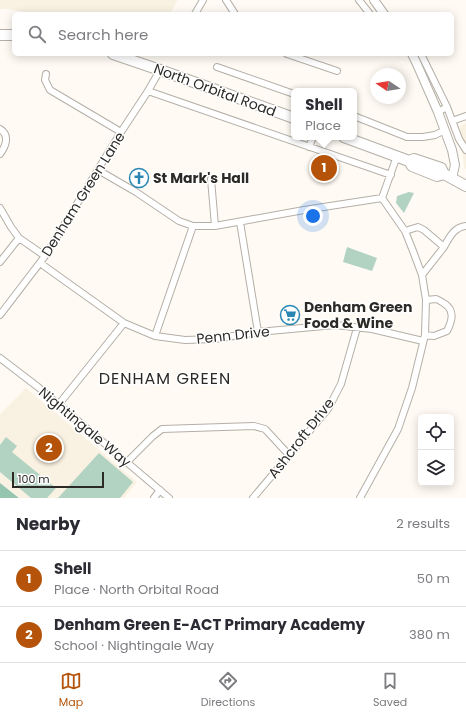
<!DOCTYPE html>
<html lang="en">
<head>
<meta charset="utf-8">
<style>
  body { margin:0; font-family:Poppins,sans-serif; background:#f7f7f7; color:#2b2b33 }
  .controls { position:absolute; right:12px; bottom:12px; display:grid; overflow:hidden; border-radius:6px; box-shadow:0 2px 10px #0003 }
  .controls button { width:36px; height:36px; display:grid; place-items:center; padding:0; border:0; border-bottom:1px solid #e1e1e2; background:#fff; color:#2b2b33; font:20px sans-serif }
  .compass { position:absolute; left:370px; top:68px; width:36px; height:36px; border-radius:50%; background:#fff; box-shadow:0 2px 10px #0003; rotate:282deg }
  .scale { position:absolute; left:12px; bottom:10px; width:92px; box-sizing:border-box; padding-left:4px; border:2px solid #2b2a27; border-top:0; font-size:11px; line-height:14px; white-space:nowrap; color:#2b2a27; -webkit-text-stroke:3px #fff; paint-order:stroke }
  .you { position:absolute; left:313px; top:216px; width:14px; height:14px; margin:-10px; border:3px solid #fff; border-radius:50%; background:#1a73e8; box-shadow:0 0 0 6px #1a73e833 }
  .badge { display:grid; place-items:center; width:26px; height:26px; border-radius:50%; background:#b45309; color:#fff; font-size:13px; font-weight:700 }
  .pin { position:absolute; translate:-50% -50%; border:2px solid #fff; box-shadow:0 1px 4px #0006 }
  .popup { position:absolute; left:291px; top:88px; width:66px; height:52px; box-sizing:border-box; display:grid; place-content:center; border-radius:6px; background:#fff; filter:drop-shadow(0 1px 3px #0005); font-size:13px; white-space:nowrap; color:#7c7c81 }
  .popup b { font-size:15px; color:#2b2b33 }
  .popup::after { content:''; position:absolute; left:50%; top:100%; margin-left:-8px; border:8px solid transparent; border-top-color:#fff }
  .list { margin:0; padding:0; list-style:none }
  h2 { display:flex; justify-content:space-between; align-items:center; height:52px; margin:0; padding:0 16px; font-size:17px }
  h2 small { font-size:13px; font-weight:400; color:#7c7c81 }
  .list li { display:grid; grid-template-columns:26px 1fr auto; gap:12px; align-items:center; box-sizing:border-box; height:56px; padding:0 16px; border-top:1px solid #e1e1e2 }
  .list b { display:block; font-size:15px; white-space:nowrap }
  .list p { margin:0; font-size:13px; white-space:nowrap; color:#7c7c81 }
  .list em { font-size:13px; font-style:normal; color:#7c7c81 }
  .icon { flex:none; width:22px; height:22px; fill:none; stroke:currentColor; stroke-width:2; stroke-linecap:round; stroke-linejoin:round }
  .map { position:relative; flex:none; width:466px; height:498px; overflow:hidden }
  .search { position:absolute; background:#fff; box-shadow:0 2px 10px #0003; left:12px; right:12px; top:12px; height:44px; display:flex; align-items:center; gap:10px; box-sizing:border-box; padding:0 14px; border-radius:6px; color:#7c7c81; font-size:15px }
  .sheet { height:164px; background:#fff }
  nav { display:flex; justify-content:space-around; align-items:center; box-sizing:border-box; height:56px; border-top:1px solid #e1e1e2; background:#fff; font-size:11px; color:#7c7c81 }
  nav a { display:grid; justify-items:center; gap:2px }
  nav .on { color:#b45309 }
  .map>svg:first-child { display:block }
  .built { fill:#f9f1e2 }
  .green { fill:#b2d2c2 }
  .forest { fill:#95c5ae }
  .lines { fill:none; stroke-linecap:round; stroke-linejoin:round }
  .minor-casing { stroke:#b4afa7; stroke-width:8 }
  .tertiary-casing { stroke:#b4afa7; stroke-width:10 }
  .primary-casing { stroke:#b4afa7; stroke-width:12 }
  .minor { stroke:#fff; stroke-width:6 }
  .tertiary { stroke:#fff; stroke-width:8 }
  .primary { stroke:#fff; stroke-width:10 }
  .labels { text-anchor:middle; stroke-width:3; stroke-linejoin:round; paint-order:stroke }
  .street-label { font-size:14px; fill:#2b2a27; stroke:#fff }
  .poi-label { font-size:14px; font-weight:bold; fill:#2b2a27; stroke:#fff; text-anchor:start }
  .quarter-label { font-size:16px; letter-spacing:1px; fill:#2b2a27; stroke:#fff }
</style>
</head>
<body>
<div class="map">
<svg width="466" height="498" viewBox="0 0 466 498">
  <rect width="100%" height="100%" fill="#fffbf4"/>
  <path class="built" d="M0,0H178L170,14H37L7,9H0Z
    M466,123V169L464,168L460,126Z
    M26,388L137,482L124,498H20L0,483V414Z"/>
  <path class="green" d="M409,192L414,193L404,213L396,203L397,196Z
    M347,247L377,258L372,271L343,262Z
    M6,437L17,446L12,452L56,488L47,498H31L0,472V445Z
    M99,453L133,482L120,498H58Z"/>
  <path class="forest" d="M0,483L19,498H20H0Z"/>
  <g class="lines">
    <g class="minor-casing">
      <path id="minor" d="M226,0L235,14
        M359,0L370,14
        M195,14L203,0
        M287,54L337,71
        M421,54L447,107L438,112
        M217,67L294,94
        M46,74L45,80L50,90L121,132
        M148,91L391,175
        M447,107L459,139L466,150
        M354,116L407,137H423L435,135L445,130
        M452,121L466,116
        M0,129C10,135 6,146 0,154
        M309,147L313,137
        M98,170L136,192L179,221L193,226H215L304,210L382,198
        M211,179L215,226
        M382,198L397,156
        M0,208L11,227L19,238L45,256
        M240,222L258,332
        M405,231L418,227L424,230L444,247L422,275
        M444,247C449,238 454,227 466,226
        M0,262L19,238
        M40,263L124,323L155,336L185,340L215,339L258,332L335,325L372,329L423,341
        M0,315L45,256L121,132L148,91L160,70
        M425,335L434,336L447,331C452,321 455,311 445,304C442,302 439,300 436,299C433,299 429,300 426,300
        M155,336L193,226
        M0,358L38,387L169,498
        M59,404L124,323
        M127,462L153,436L162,429L254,426L265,429L289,455
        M154,498L160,490
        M253,498L328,409L341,384L357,328
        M360,498L398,429L412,388L425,335L426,300L422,275L413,251L405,231L382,198"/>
    </g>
    <g class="tertiary-casing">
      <path id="tertiary" d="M374,0L384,14
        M412,54L416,62L438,112L452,150L455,165L452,178"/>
    </g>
    <g class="primary-casing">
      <path id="primary" d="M0,35H14
        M113,54L160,70L294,118
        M344,137L409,161L412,166L437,176L444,174
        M409,161L414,159L441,168L444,174L466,186"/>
    </g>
    <use href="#minor" class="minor"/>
    <use href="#tertiary" class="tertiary"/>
    <use href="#primary" class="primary"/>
  </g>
  <defs>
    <g id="church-ring" transform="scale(1)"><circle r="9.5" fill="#fff" stroke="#2a87b3" stroke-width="1.5"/><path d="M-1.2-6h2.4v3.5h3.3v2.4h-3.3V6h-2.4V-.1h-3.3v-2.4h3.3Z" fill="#2a87b3"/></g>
    <g id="supermarket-ring" transform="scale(1)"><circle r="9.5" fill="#fff" stroke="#2a87b3" stroke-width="1.5"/><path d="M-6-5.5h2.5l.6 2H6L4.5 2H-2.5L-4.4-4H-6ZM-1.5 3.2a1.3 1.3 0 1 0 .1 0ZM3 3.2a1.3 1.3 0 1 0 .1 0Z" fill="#2a87b3"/></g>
  </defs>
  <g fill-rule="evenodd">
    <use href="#church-ring" x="139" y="178"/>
    <use href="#supermarket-ring" x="290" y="315"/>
  </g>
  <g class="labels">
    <g class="street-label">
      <text transform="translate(215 90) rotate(20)" y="5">North Orbital Road</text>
      <text transform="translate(83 194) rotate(-58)" y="5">Denham Green Lane</text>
      <text transform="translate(233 335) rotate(-6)" y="5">Penn Drive</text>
      <text transform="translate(85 427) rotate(40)" y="5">Nightingale Way</text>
      <text transform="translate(301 438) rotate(-52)" y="5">Ashcroft Drive</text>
    </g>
    <g class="poi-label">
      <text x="153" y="183">St Mark's Hall</text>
      <text x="304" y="312">Denham Green<tspan x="304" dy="16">Food &amp; Wine</tspan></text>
    </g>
    <g class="quarter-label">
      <text x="165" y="384">DENHAM GREEN</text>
    </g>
  </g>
</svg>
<div class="controls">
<button><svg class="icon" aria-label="locate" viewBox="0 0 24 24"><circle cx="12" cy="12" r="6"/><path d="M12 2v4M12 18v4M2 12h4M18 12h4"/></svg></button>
<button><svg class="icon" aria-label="layers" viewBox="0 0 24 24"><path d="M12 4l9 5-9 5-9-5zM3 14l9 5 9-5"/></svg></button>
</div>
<svg class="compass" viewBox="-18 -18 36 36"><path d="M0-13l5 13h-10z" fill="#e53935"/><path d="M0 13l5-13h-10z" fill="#7c7c81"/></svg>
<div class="scale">100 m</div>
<div class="you"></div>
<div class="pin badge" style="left:324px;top:168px">1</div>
<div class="popup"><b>Shell</b>Place</div>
<div class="pin badge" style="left:49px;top:448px">2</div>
<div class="search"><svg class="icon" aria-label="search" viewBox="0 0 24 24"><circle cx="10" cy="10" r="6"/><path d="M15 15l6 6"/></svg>Search here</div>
</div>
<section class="sheet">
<h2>Nearby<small>2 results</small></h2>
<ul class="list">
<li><span class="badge">1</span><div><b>Shell</b><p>Place · North Orbital Road</p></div><em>50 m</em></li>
<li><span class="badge">2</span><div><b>Denham Green E-ACT Primary Academy</b><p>School · Nightingale Way</p></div><em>380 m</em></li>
</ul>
</section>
<nav>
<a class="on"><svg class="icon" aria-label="map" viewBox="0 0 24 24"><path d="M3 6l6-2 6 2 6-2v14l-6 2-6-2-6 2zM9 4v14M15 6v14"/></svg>Map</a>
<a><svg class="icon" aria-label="directions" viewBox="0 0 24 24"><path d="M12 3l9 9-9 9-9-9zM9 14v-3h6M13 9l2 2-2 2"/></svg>Directions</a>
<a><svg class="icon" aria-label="saved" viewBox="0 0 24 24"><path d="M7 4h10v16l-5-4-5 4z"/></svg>Saved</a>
</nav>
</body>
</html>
